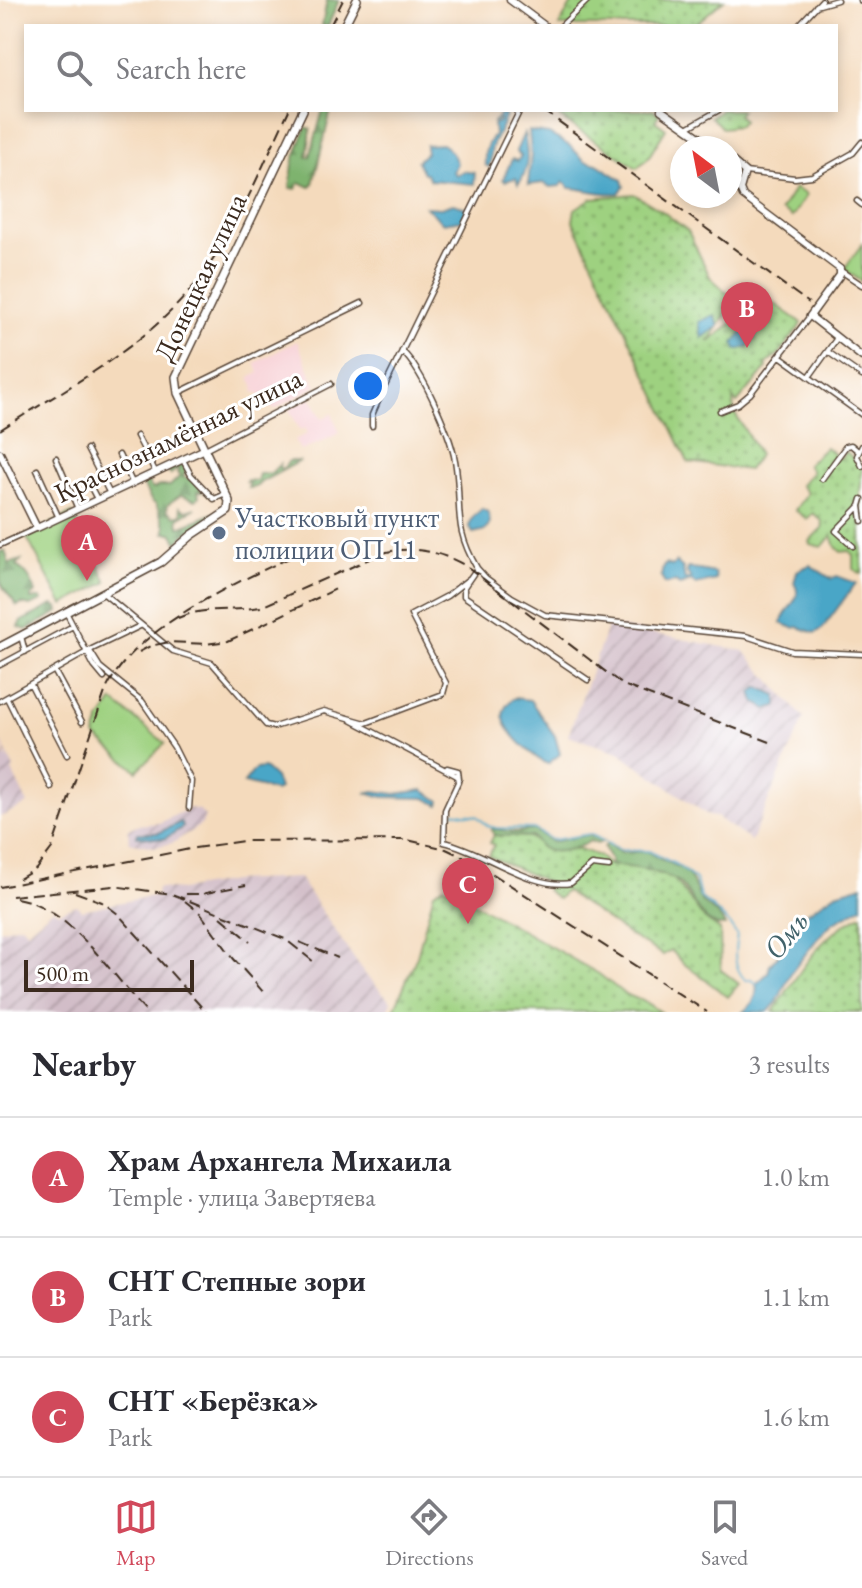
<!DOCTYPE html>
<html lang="en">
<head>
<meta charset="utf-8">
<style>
  body { margin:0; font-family:"EB Garamond",serif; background:#f2f2f3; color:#2b2b33 }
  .compass { position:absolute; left:670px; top:136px; width:72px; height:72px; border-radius:50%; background:#fff; box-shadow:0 4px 12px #0003; rotate:328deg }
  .scale { position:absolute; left:24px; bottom:20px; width:170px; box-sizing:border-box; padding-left:8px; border:4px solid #3b2a1e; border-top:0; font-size:22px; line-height:28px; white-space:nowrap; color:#3b2a1e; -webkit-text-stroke:6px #fff; paint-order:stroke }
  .you { position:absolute; left:368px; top:386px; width:28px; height:28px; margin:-20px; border:6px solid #fff; border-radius:50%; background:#1a73e8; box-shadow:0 0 0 12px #1a73e833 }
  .badge { display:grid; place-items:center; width:52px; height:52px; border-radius:50%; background:#d1495b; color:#fff; font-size:26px; font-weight:700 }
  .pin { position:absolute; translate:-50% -66px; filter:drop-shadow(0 2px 4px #0008) }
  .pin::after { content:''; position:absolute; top:42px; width:28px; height:24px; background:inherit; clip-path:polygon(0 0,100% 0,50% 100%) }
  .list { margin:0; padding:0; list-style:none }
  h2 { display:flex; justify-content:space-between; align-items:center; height:104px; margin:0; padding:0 32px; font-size:34px }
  h2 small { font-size:26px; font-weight:400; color:#7c7c81 }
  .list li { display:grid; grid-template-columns:52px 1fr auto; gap:24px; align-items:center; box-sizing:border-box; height:120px; padding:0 32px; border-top:2px solid #e1e1e2 }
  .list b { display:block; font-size:30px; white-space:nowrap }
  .list p { margin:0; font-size:26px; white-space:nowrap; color:#7c7c81 }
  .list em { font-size:26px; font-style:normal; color:#7c7c81 }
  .icon { flex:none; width:44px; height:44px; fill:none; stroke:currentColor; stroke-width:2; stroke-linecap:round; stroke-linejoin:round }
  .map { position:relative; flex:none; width:862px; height:1012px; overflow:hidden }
  .search { position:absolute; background:#fff; box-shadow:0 4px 12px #0003; left:24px; right:24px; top:24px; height:88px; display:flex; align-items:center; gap:20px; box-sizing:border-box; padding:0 28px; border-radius:0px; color:#7c7c81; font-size:30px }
  .sheet { height:464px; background:#fff }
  nav { display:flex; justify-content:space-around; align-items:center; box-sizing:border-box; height:112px; border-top:2px solid #e1e1e2; background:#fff; font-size:22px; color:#7c7c81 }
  nav a { display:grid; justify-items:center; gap:4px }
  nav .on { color:#d1495b }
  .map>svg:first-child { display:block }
  .built { fill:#f7cfd4 }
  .industrial { fill:url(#industrial-furrows) }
  .grass { fill:url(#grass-dots); stroke:#6c7e4f; stroke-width:2 }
  .forest { fill:url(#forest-firs); stroke:#5c6e46; stroke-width:2 }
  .park { fill:#9ed180; stroke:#6c7e4f; stroke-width:2 }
  .water { fill:#49a6c7; stroke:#426872; stroke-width:2 }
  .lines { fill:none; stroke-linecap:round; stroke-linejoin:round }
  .stream { stroke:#49a6c7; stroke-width:2 }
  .minor-casing { stroke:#574436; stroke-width:7 }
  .tertiary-casing { stroke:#574436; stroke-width:9 }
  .secondary-casing { stroke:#574436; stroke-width:10 }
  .minor { stroke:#fff; stroke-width:4 }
  .tertiary { stroke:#fff; stroke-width:6 }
  .secondary { stroke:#fff; stroke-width:7 }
  .rail { stroke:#3b2a1e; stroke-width:2; stroke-dasharray:12 6; stroke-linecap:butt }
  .service-dot { fill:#5c6f8a; stroke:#fff; stroke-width:3 }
  .labels { text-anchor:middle; stroke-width:6; stroke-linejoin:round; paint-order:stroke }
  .street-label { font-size:28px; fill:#3b2a1e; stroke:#fff }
  .service-label { font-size:28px; fill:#4e5e75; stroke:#fff; text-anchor:start }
  .water-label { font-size:30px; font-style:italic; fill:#41626a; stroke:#fff }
</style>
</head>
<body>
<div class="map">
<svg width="862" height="1012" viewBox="0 0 862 1012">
  <defs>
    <pattern id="industrial-furrows" width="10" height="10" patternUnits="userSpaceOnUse" patternTransform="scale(2)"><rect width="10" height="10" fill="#d2bdc8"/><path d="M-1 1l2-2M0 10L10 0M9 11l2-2" fill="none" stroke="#ac9aa2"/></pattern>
    <pattern id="grass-dots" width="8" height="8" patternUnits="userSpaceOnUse" patternTransform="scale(2)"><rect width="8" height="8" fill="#9ed180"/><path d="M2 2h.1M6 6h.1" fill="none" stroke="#82aa68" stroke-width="1.8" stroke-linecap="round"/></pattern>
    <pattern id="forest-firs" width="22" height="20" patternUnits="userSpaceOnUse" patternTransform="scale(2)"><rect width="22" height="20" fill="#7eb36e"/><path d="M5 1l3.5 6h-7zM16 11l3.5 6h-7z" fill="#68925a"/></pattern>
  </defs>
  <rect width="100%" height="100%" fill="#fff"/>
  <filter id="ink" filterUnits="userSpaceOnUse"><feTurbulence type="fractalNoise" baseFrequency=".0125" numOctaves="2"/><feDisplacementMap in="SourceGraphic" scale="16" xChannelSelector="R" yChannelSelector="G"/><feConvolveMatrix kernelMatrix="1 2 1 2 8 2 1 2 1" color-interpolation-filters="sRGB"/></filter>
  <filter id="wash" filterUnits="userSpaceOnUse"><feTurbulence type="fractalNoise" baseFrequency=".006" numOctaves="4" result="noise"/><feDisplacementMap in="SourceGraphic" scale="32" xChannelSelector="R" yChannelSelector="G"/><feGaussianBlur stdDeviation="1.8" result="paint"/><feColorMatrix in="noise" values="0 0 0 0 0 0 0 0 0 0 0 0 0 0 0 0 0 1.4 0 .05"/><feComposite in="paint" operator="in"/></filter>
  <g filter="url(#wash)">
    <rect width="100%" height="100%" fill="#f4dabc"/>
    <path class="built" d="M297,341L316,386L275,409L265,406L260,395L253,391L254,386L249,378L259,373L255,363Z
      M311,398L322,419L332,414L340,433L301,451L294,440L307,434L305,428L300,430L289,409Z"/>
    <path class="industrial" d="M608,625L744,651L804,718L751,841L717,817L709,816L619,752L568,736Z
      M0,736L14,769L12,771L28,804L0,817V747L8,761Z
      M190,808L199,810L205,817L202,824L173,843L154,847L129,842L128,829L137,825L159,823Z
      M299,878L364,973L391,1001L387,1012H0V930L21,925L27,931L53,909L59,912L77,905L82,910L153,896L156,897L157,888L181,890L232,881Z"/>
    <path class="grass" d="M574,0H724L693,26H559Z
      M561,110H653L659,114L655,121L666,129L648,158L637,168L559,117Z
      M721,110H742L738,115L743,121L738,126L722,128L711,117Z
      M634,194L662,211L688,231L710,277L735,300L709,342L765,297L802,323L780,353L766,364L767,368L737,403L733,399L734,412L759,454L748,470L688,462L573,221L575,209L592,198Z
      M826,447L840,459L846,451L862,468L860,494L862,574L853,569V555L849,551L841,552L836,547L832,535L822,547L810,544L809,541L823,527L822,521L813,513L807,519L795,510L807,493L800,485L812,472L807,465Z
      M494,835L529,837L549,850L580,849L599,856L609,865L639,867L674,879L703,917L720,930L721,970L739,984L728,997L683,963L671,950L663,955L629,935L565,891L558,899L546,890L549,883L489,856L494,845L490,843Z
      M444,886L599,974L623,993L649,1004L661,1012H393L417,956L434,892Z
      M862,915V1012H773C799,975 818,934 862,915Z"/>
    <path class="forest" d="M327,0H339L328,26H322Z
      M323,110H331L313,184L310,187L300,182L296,189L290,188L293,163L306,127L311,129L307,157H310Z
      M289,461H300L261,482L256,487L248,488L250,483L246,482L247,480L257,481L259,474L271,473L280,464V469H283Z
      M183,462L186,471L183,477L195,481L203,492L197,491L199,496L196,500L181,495L168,504L167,510L174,516L182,514L180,507L186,511L196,508L178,518L179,527L212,514L211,518L182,537L178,542L172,533H165V526L156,504L152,502L142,483L149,480V485L153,489L159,486H170L180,476L177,473L179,469L177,468L171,474L167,470Z
      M5,550L9,564L21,560L16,566C27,572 32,581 36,593L31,596V599L41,598L42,601L30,606L22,604L17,606C12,598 2,589 0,580C0,572 0,561 0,552Z
      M53,605L58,607L59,612L26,630L19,627L22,621Z
      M493,829L516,832L534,830L552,842L587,835L604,841L597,844L590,841C580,848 553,856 542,848C538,845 536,841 533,837L494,835L491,830Z
      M607,844L621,853L648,851C658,861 671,862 683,870C692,876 695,887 699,897C705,908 720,911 725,926C697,927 695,894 677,881C662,871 627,866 609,865L611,862L604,847Z"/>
    <path class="park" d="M795,188L806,195L792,217L781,210Z
      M862,244V282L844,269Z
      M72,513L107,582L63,605L26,536Z
      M113,701L165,743L137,771L95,736L100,720Z"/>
    <path class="water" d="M501,114L506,115C503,126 496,136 492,147C490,154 492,160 489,167L485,165C484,152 486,144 494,135L493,125L500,121L499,119L492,123Z
      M529,131L549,134L570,146L585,161L597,164L622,180L624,187L619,193C601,195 587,189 570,188L564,182L560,186L550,187L543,183L528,185L531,155Z
      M524,133C527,148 531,171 518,184L516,178L505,181L503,179L512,159L517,161L521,156L516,151Z
      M442,144C449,148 454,155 457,163L453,172L456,175L463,171L475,173L474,184L430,180L426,173H423L417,161L426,153V145Z
      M453,204L467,208L462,220L443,223L426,207L441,208Z
      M714,315L719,326L702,338L699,322Z
      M752,328L757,333C753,344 747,349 736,350L734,343L741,334Z
      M482,509L488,512L490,523L486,530L473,533L469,526L473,517Z
      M676,562L683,568L685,580L691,578L687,573L688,568L715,573L716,580L696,585L691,581L679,585L676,582L665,584L661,577L663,567L666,564L672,566Z
      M810,565L832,579L837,576L856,583L822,629L815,633L798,627L793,628L781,623C787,606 804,598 794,583L797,571Z
      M759,687L777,695V706L767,709L755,702L752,692Z
      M514,698L530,700L555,736L560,754L548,764C536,760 507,733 504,719C501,711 508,702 514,698Z
      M264,768L275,778L279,789L275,791L244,783L255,769Z
      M423,790L440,801L439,805L425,798L384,797L366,793L374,791L396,794Z
      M181,822L183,827L164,839L137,836L138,833H158Z
      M862,885V907L832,923L817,939L791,973L777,1002L768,1012H743C752,1005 759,996 756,984L768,973L770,965L786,946L805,914L836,893Z"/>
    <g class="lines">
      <path class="stream" d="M453,812L477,816L488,826L496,828L534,829L552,840L590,834L620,850L649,851L677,865L696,880L700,897C714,909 728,919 737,936C734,952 733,966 745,980H752L757,984"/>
    </g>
  </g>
  <g filter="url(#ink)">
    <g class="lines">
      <g class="minor-casing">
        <path id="minor" d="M860,0L862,1
          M816,6L837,0
          M561,26L588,0
          M798,26L822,0
          M687,128L719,110
          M745,172L795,178L812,176L853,153L862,142
          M857,201L862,205
          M841,271L862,285
          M402,351C423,371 453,439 456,467C462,511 453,527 477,568L464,587V596L588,680
          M828,352L862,376
          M780,356L862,415
          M809,377L837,338
          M180,392L362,303
          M720,411L738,404L750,394L810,316
          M372,426V415L382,392L520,110
          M137,436L155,471
          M862,446L857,456L862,466
          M87,449L110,494
          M205,449L331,384
          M119,455L132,482
          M56,458L78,509
          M183,460L191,475L214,499L226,494
          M37,470L59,518
          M822,479L846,446L851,445L858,451
          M87,480L97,499
          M862,499L860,506L862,521
          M0,545L37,528
          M853,546L836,531L860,506
          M477,568L486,578L512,597L545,615L746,636L792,651L862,654
          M104,594L173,651L212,663L266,725L274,727L324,711L366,723L443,694L446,683L411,615L447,596L470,578
          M66,612L94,666L104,678
          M21,636L25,652
          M90,651L100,667L142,701L174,747L191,781L189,808
          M0,665L73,626
          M55,672L82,722
          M31,685L67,755
          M7,698L51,787
          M0,701L92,649L140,626
          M351,720L457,776L458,782L445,810L444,842C485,851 531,890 571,883L592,865L609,867
          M447,768L458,771L459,779"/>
      </g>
      <g class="tertiary-casing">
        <path id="tertiary" d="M510,0L545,26
          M661,110L715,148
          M730,159L745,172L740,189L743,196L840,269V275L810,316L862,357
          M0,453L37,528L205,449"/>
      </g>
      <g class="secondary-casing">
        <path id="secondary" d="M344,26L357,0
          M0,647L161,562L192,535L228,511L229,501L178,393L176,377L303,110"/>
      </g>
      <use href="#minor" class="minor"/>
      <use href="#tertiary" class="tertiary"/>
      <use href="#secondary" class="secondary"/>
      <path class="rail" d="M330,26L343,0
        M543,110L809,303
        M0,430C66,388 142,349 192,288C235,236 260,170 289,110
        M178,618C205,606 232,612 261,607L383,553C412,545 444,552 469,568L623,685L770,742
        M139,652L150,646L169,642L206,644L228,641L338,588
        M19,879L36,869L52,848L105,692C134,626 238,582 300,553
        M0,887L195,848L244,841L407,840L446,849L476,863L707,1012
        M75,892L102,902L118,914L206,1012
        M186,894H201L246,885
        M12,896L113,886L172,894L285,939L314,962
        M16,898C68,906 112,974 146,1012
        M185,901L200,913L233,958L264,993
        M221,917L250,941
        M299,942L338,958"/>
    </g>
  </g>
  <circle class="service-dot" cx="219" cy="533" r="8"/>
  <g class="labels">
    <g class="street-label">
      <text transform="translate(200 277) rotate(-65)" y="10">Донецкая улица</text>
      <text transform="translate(178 435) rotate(-26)" y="10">Краснознамённая улица</text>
    </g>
    <g class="service-label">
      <text x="235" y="527">Участковый пункт<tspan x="235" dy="32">полиции ОП 11</tspan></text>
    </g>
    <g class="water-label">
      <text transform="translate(786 935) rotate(-51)" y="10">Омь</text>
    </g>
  </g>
</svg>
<svg class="compass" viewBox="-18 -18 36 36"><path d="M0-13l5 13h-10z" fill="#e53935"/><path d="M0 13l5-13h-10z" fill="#7c7c81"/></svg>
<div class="scale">500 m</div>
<div class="you"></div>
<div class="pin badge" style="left:87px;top:581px">A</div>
<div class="pin badge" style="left:747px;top:348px">B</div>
<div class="pin badge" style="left:468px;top:924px">C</div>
<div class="search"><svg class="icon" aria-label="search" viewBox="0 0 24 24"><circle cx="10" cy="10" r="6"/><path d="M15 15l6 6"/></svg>Search here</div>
</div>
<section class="sheet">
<h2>Nearby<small>3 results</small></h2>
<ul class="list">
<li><span class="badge">A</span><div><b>Храм Архангела Михаила</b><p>Temple · улица Завертяева</p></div><em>1.0 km</em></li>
<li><span class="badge">B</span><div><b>СНТ Степные зори</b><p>Park</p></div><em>1.1 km</em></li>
<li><span class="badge">C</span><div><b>СНТ «Берёзка»</b><p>Park</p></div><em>1.6 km</em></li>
</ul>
</section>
<nav>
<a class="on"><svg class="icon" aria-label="map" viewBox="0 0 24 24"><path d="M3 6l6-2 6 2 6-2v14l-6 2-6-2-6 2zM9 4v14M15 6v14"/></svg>Map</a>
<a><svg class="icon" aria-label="directions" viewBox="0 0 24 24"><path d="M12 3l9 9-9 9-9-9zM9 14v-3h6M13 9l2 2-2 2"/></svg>Directions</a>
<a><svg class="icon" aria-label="saved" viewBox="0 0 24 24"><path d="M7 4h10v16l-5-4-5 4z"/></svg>Saved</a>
</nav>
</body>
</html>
